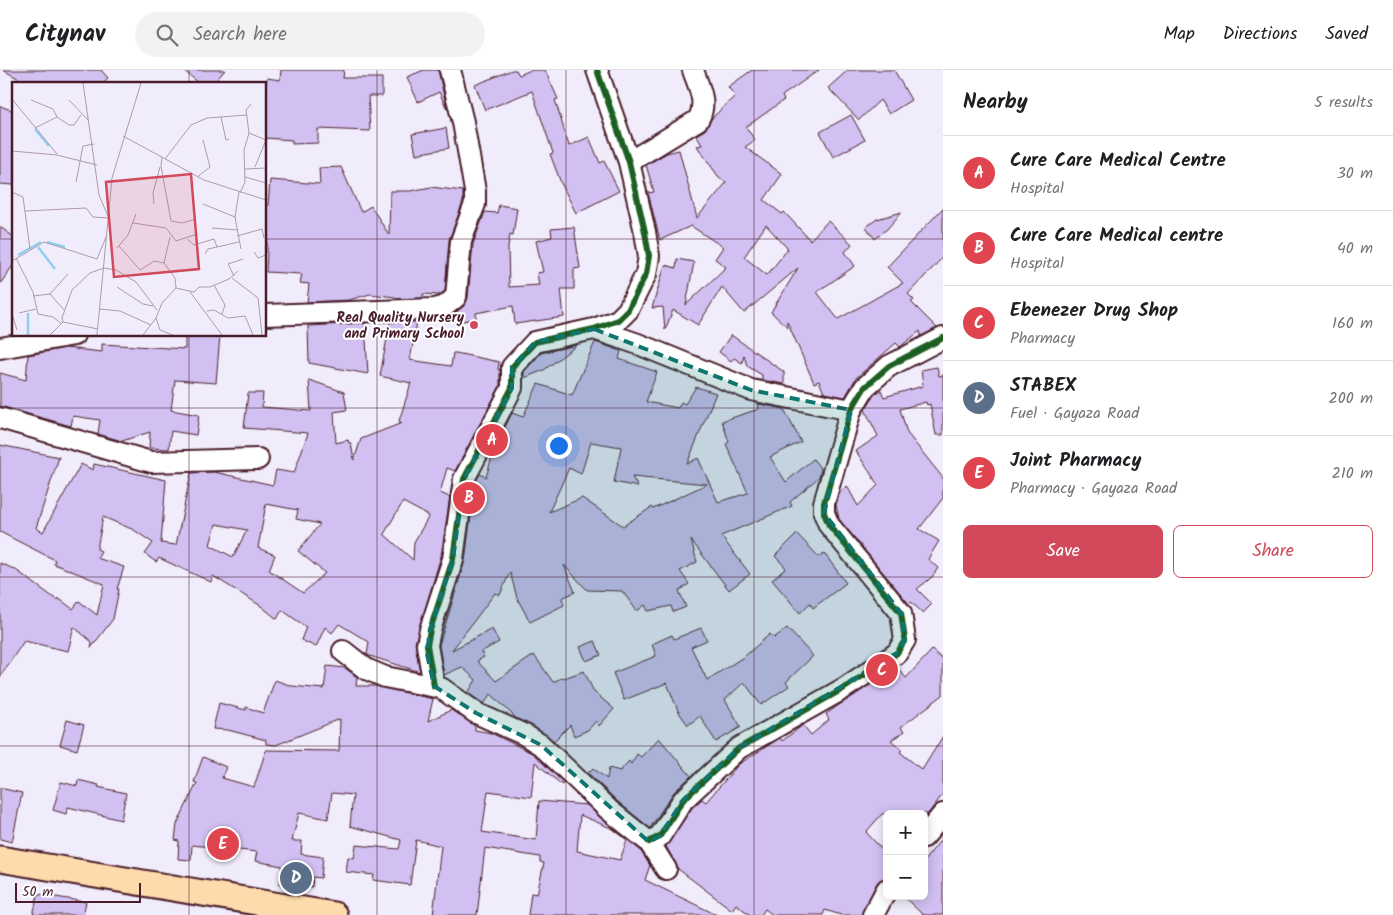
<!DOCTYPE html>
<html lang="en">
<head>
<meta charset="utf-8">
<style>
  body { margin:0; font-family:Kalam,sans-serif; background:#f2f2f2; color:#202124 }
  .controls { position:absolute; right:15px; bottom:15px; display:grid; overflow:hidden; border-radius:8px; box-shadow:0 2px 12px #0003 }
  .controls button { width:45px; height:45px; display:grid; place-items:center; padding:0; border:0; border-bottom:1px solid #e0e0e0; background:#fff; color:#202124; font:25px sans-serif }
  .scale { position:absolute; left:15px; bottom:12px; width:126px; box-sizing:border-box; padding-left:5px; border:2px solid #4a1f2b; border-top:0; font-size:14px; line-height:18px; white-space:nowrap; color:#4a1f2b; -webkit-text-stroke:4px #fff; paint-order:stroke }
  .you { position:absolute; left:558px; top:375px; width:18px; height:18px; margin:-12px; border:4px solid #fff; border-radius:50%; background:#1a73e8; box-shadow:0 0 0 8px #1a73e833 }
  .badge { display:grid; place-items:center; width:32px; height:32px; border-radius:50%; background:#d1495b; color:#fff; font-size:16px; font-weight:700 }
  .pin { position:absolute; translate:-50% -50%; border:2px solid #fff; box-shadow:0 1px 5px #0006 }
  .list { margin:0; padding:0; list-style:none }
  h2 { display:flex; justify-content:space-between; align-items:center; height:65px; margin:0; padding:0 20px; font-size:21px }
  h2 small { font-size:16px; font-weight:400; color:#757577 }
  .list li { display:grid; grid-template-columns:32px 1fr auto; gap:15px; align-items:center; box-sizing:border-box; height:75px; padding:0 20px; border-top:1px solid #e0e0e0 }
  .list b { display:block; font-size:19px; white-space:nowrap }
  .list p { margin:0; font-size:16px; white-space:nowrap; color:#757577 }
  .list em { font-size:16px; font-style:normal; color:#757577 }
  .actions { display:flex; gap:10px; padding:15px 20px }
  .actions a { flex:1; padding:11px 0; border:1px solid #d1495b; border-radius:8px; text-align:center; font-size:18px; color:#d1495b }
  .actions .main { background:#d1495b; color:#fff }
  .icon { flex:none; width:28px; height:28px; fill:none; stroke:currentColor; stroke-width:2; stroke-linecap:round; stroke-linejoin:round }
  .map { position:relative; flex:none; width:943px; height:845px; overflow:hidden }
  header { display:flex; align-items:center; gap:30px; box-sizing:border-box; height:70px; padding:0 25px; background:#fff; border-bottom:1px solid #e0e0e0 }
  header strong { font-size:24px }
  nav { display:flex; gap:28px; margin-inline-start:auto; font-size:18px }
  .search { width:350px; height:45px; background:#f2f2f2; display:flex; align-items:center; gap:12px; box-sizing:border-box; padding:0 18px; border-radius:28px; color:#757577; font-size:19px }
  main { display:flex }
  aside { flex:1; background:#fff }
  .map>svg:first-child { display:block }
  .building { fill:#d1c0f1; stroke:#4a1f2b; fill-rule:evenodd }
  .lines { fill:none; stroke-linecap:round; stroke-linejoin:round }
  .minor-casing { stroke:#4a1f2b; stroke-width:24 }
  .major-casing { stroke:#4a1f2b; stroke-width:29 }
  .minor { stroke:#fff; stroke-width:20 }
  .major { stroke:#fedbac; stroke-width:25 }
  .cycleway-casing { stroke:#fff; stroke-width:9 }
  .cycleway { stroke:#1b5e20; stroke-width:6 }
  .marked { fill:#0f766e; fill-opacity:0.2; stroke:#0f766e; stroke-width:4; stroke-dasharray:10 6; stroke-linejoin:round }
  .grid { fill:none; stroke:#4a1f2b; stroke-width:1; stroke-opacity:0.55 }
  .poi-dot { fill:#d1495b; stroke:#fff; stroke-width:2 }
  .labels { text-anchor:middle; stroke-width:4; stroke-linejoin:round; paint-order:stroke }
  .poi-label { font-size:14px; font-weight:bold; fill:#4a1f2b; stroke:#fff; text-anchor:end }
  .inset-river { fill:none; stroke:#8fd0f0; stroke-width:2.5 }
  .inset-road { fill:none; stroke:#ae9aa8; stroke-width:1 }
  .view { fill:#d1495b; fill-opacity:0.15; stroke:#d1495b; stroke-width:2.5 }
  .inset-edge { fill:none; stroke:#4a1f2b; stroke-width:2.5 }
</style>
</head>
<body>
<header>
<strong>Citynav</strong>
<div class="search"><svg class="icon" aria-label="search" viewBox="0 0 24 24"><circle cx="10" cy="10" r="6"/><path d="M15 15l6 6"/></svg>Search here</div>
<nav><a>Map</a><a>Directions</a><a>Saved</a></nav>
</header>
<main>
<div class="map">
<svg width="943" height="845" viewBox="0 0 943 845">
  <rect width="100%" height="100%" fill="#f1ecfb"/>
  <filter id="ink" filterUnits="userSpaceOnUse"><feTurbulence type="fractalNoise" baseFrequency=".02" numOctaves="2"/><feDisplacementMap in="SourceGraphic" scale="10" xChannelSelector="R" yChannelSelector="G"/><feConvolveMatrix kernelMatrix="1 2 1 2 8 2 1 2 1" color-interpolation-filters="sRGB"/></filter>
  <g filter="url(#ink)">
    <path class="building" d="M3,0H101L108,8L102,14H28Z
      M183,0H225L213,14H200Z
      M281,0H344L343,8H382V26H368L370,61L318,59V73L292,74V70L265,68V20L267,8L280,10Z
      M424,0H438L447,39L439,22L418,32L407,7Z
      M512,0H516L519,5L531,0H545L558,29L555,30L569,76L589,67L600,93L604,91L619,121L576,143L561,113L550,84L553,83L532,21L485,40L475,15Z
      M752,0H819L782,26L784,30L746,57L755,70L745,77L782,104L764,130L782,144L784,142L810,170L828,151L852,174L845,182L855,196L817,222L838,249L903,213L887,197L943,138V187L908,224L914,230L911,232L937,258L921,266L920,261L900,277L896,273L856,308L845,327L824,323L819,311L814,313L787,251V257L771,242L798,198L744,243L722,217L698,255L673,240L665,260L663,237L652,238L665,195L676,198L677,189L694,192L686,235L726,197L715,189L723,177L691,156L660,170L648,123L654,122L646,95L667,83L679,80L697,148L726,113L718,106L697,76L702,75L696,65L705,60L712,48L735,26L728,17ZM766,155L788,179L767,205L744,187Z
      M848,0H894L911,30L889,44L880,30L859,50L828,18Z
      M0,36L14,41V115L0,114Z
      M851,45L865,70L833,87L820,62Z
      M446,58L449,78L416,84L412,64Z
      M341,97L361,142L371,136L389,165L390,121H410L431,117L463,121V132L449,170L445,221L439,225L423,224V228L394,229L395,227L370,224L349,230L307,232L309,214L300,213L302,204L266,202L268,159H265V135H268L270,110L320,114L319,98Z
      M499,135L517,138L513,165L510,164L508,177L509,217L539,215L537,203L543,202L536,171L552,167L551,159L574,157L580,198L574,199V219H561L564,247L515,254L513,236L476,243V249L455,252V243L464,236L468,228L473,174L485,142L497,143Z
      M902,142L887,159L875,169L866,157L877,149Z
      M0,157L14,167V194L0,214Z
      M390,252H417L410,290L451,296L453,283H456L499,292L498,300L500,299V316L455,401L447,398L440,423L450,427L441,486L415,573L420,602L367,585L369,572L339,554L332,563L325,557L316,577L301,570L306,557L282,540L277,549L261,536L213,506L211,512L159,488L156,492L145,484L153,473L134,460L103,447L97,479L101,481L97,488L124,497L117,519H119L113,549L91,578L92,572L74,557L68,581L24,571L0,607V493L16,500L57,530L58,528L73,539L79,531L97,545L104,514L54,494L55,490L0,462V375L59,387L36,458L43,462L81,394L93,400L94,394L166,410L161,473L176,475L191,403L214,402L273,415L276,400L294,403L308,363L244,358L248,323H263L262,337L311,341L309,310L344,322L347,340L334,342L336,373L348,370L349,373H351L354,390L361,369L402,353L399,351L411,313L380,306ZM403,432L429,446L414,472L413,490L384,464ZM266,434L298,440L296,449L320,454L298,481L325,503L303,523L269,500L275,485L258,478ZM216,454L247,460L233,487L210,475Z
      M365,253L368,304L309,293L308,256Z
      M196,265H220L216,313L175,310L171,340L199,345L196,365L171,361L169,379L149,378L150,362L122,371L98,364L100,350L73,346L71,356L0,336V303L26,310L28,285L66,278L102,282V274L185,279V267Z
      M731,265L784,302V314L762,310V305L747,296L744,285L742,293L734,288L731,291L719,282Z
      M595,272L621,281L619,289L657,302L646,332L678,338L681,332L685,334L696,317L716,323L687,394L698,388L718,432L748,423L726,374L729,372L722,351L759,339L758,334L784,339L801,372L770,387L786,412L813,389L821,399L819,407L790,432L792,436L721,466L750,504L729,520L691,470L697,492L680,501L689,514L679,521L686,537L673,542L671,536L648,541L645,535L637,541L622,521L587,520L564,495L575,522L562,528L564,535L530,552L517,528L510,502L500,525L495,523L452,580L492,559L499,572L481,582L484,587L477,591L496,611L534,585L553,612L563,607L564,608L584,601L594,622L614,639L599,656L596,651L588,660L574,666L570,655L554,671L531,655L517,649L491,624L484,634L468,623L476,610L462,597L444,605L439,575L465,491L475,413L480,404L486,407L495,377L512,343L523,347L538,314L572,325ZM591,372L621,377L614,412L638,417L632,407L707,414L653,439L652,437L623,456L582,428L549,442L569,398L581,404Z
      M577,275L544,300L524,308V302L541,283Z
      M937,297L939,306L943,305V365H936L930,334L927,335L926,332L900,339L907,363L943,408V428L919,459L939,471L928,489L938,498L932,507L917,519L932,534L923,543L911,532L909,534L839,449L836,435L839,423L847,416L858,436L878,415L856,381L878,366L865,340L874,325L881,320L884,327L923,316L921,300Z
      M797,464L819,487L824,483L846,513L813,538L810,533L800,543L772,510L786,498L775,486Z
      M701,558L707,570L691,577L707,610L745,586L770,564L774,568L787,558L813,586L786,612L789,616L761,635L744,612L725,630L741,657L716,672L700,646L688,655L678,641L667,613L624,630L613,603L656,586L652,574L672,565L674,569Z
      M595,571L601,585L586,591L580,577Z
      M932,580L943,590V625L901,657L904,662L891,670L902,680L900,682L922,700L943,666V724L928,744H882L866,762L887,785V806L877,813L861,845H841L825,840L823,845H773L765,839L761,845H750L736,834L732,840L678,799L666,776L692,738L702,729L706,732L739,694L780,668L782,671L803,655L811,665L829,650L826,644L836,637L897,597L906,608Z
      M327,596L345,598L357,607L356,616H375L433,629L428,651L451,640L475,656V660L491,663L534,684L564,713L562,715L535,692L531,727L488,721L482,762L536,770L539,731L587,735L575,724L602,749L640,780L650,795L645,810L717,845H528L531,823L537,824L544,793L540,792V787L485,778L477,845H433L441,776L416,770L410,815L373,810L374,805L346,802L348,787L354,788L356,775L399,779L401,770L350,756L353,725L332,723L328,749L299,743L292,771H302L301,784L323,787L321,808L313,807L312,817L280,814L282,796L255,791L257,782L192,775L191,790L178,789L179,771L175,770L177,754L197,713L194,712L203,687L226,697L222,708L254,717L266,680L339,681L340,649L276,675L266,674V670L228,660L213,659L219,633L246,640V637L263,643L275,610L292,616L324,619ZM580,745L613,759L627,770L620,790L577,781Z
      M67,650L84,655L77,680L60,675Z
      M659,668L691,706L673,723L650,758L617,731L588,703L593,698L607,709L609,698L620,701L629,691L631,694L637,684L641,687Z
      M78,710L99,715L98,717L126,723L121,750L68,737L66,744L53,740L61,712L77,716Z
      M0,718L22,723L12,772L0,769Z
      M943,767V845H923L903,826H924V791Z
      M38,824L86,832L83,845H33Z"/>
    <g class="lines">
      <g class="minor-casing">
        <path id="minor" d="M629,92L698,50C708,33 699,18 693,0
          M265,245L435,239L445,236L456,227L461,171L475,134V121L463,52L450,0
          M594,259L638,274L751,320L851,340
          M0,278L74,265
          M0,348L151,392L258,389
          M343,581L366,599L385,607L441,618L476,643L525,665L541,675L609,740L649,772L666,799
          M434,616L427,575L430,560L453,489L464,409L512,318V297L535,272L594,259L618,250L628,240L646,204L649,186L645,162L629,92L597,0
          M924,767L943,744
          M649,772L660,766L683,730L739,678L843,619L897,583L905,570L901,543L829,455L824,443V433L851,340L865,317L889,296L943,268
          M873,845L887,819"/>
      </g>
      <g class="major-casing">
        <path id="major" d="M0,789L334,845"/>
      </g>
      <use href="#minor" class="minor"/>
      <use href="#major" class="major"/>
      <g class="cycleway-casing">
        <path id="cycleway" d="M434,616L427,575L430,560L453,489L464,409L512,318V297L535,272L594,259L618,250L628,240L646,204L649,186L645,162L629,92L597,0
          M649,772L660,766L683,730L739,678L843,619L897,583L905,570L901,543L829,455L824,443V433L851,340L865,317L889,296L943,268"/>
      </g>
      <use href="#cycleway" class="cycleway"/>
    </g>
  </g>
  <path class="marked" d="M594,259L751,320L851,340L824,443L901,543L905,570L897,583L739,678L683,730L660,766L649,772L541,675L476,643L434,616L427,584L430,560L453,489L464,409L512,318V297L535,272Z"/>
  <path class="grid" d="M189,0V14M377,0V845M566,0V845M754,0V845M0,169H14M265,169H943M189,265V845M0,338H943M0,507H943M0,676H943"/>
  <circle class="poi-dot" cx="474" cy="255" r="5"/>
  <g class="labels">
    <g class="poi-label">
      <text x="464" y="252">Real Quality Nursery<tspan x="464" dy="16">and Primary School</tspan></text>
    </g>
  </g>
  <g transform="translate(12 12)">
    <rect width="254" height="254" fill="#f1ecfb"/>
    <path class="inset-river" d="M23,47L37,64M35,160L53,165M26,165L43,187M6,173L29,160M16,231V253"/>
    <path class="inset-road" d="M71,1L87,113L96,134M0,17L45,72M19,18L41,27L45,35L57,43H62L69,33M57,18L76,38M209,35L214,58L217,57M23,46L45,35M237,51L254,58L243,85M111,54L192,98L254,118M0,69L45,73L85,83M150,75L149,84L159,139L170,141L184,137M153,77L179,43L195,36L235,33M233,87L254,86M185,95L198,85L191,58M233,95L254,101M64,100L71,64L82,62M0,110L11,115L18,167M227,110L223,135L229,167M228,111L233,100L232,68L237,51L234,28L239,22M142,122L141,111L148,85M191,122L223,135M13,129L74,126L81,135L97,136M121,141L154,146L164,159L185,152M200,146L225,148M225,154L250,147L252,156M175,157L182,163L202,157L205,165M107,164L128,188L142,179L152,181L163,196L164,206L150,221L144,236L131,253M105,166L116,153L124,132M242,170L246,176L254,173M193,172L196,167L227,160M4,176L21,210L26,232L41,235L50,242M0,179L32,160L85,177L94,155M152,181L158,155M222,194L216,182L231,177M220,196L246,216L250,253M202,203L213,223L210,232M105,205L131,222L141,224M164,206L182,210L187,205H198L217,197L226,189M178,210L210,253M38,212L56,192M21,214L38,212L52,228M87,227L108,229L139,243M195,229L202,228L216,236L233,234L241,253M7,231L24,227M0,232L5,248M144,236L148,248L161,253M51,240L50,236L60,208L78,191L92,186L104,188L124,200L145,228M38,253L51,240L86,247M85,253L100,96L129,1"/>
    <path class="view" d="M179,92L187,187L102,195L94,100Z"/>
    <rect width="254" height="254" class="inset-edge"/>
  </g>
</svg>
<div class="controls">
<button>+</button>
<button>−</button>
</div>
<div class="scale">50 m</div>
<div class="you"></div>
<div class="pin badge" style="left:492px;top:370px;background:#e0444e">A</div>
<div class="pin badge" style="left:469px;top:428px;background:#e0444e">B</div>
<div class="pin badge" style="left:882px;top:600px;background:#e0444e">C</div>
<div class="pin badge" style="left:296px;top:808px;background:#5c6f8a">D</div>
<div class="pin badge" style="left:223px;top:774px;background:#e0444e">E</div>
</div>
<aside>
<h2>Nearby<small>5 results</small></h2>
<ul class="list">
<li><span class="badge" style="background:#e0444e">A</span><div><b>Cure Care Medical Centre</b><p>Hospital</p></div><em>30 m</em></li>
<li><span class="badge" style="background:#e0444e">B</span><div><b>Cure Care Medical centre</b><p>Hospital</p></div><em>40 m</em></li>
<li><span class="badge" style="background:#e0444e">C</span><div><b>Ebenezer Drug Shop</b><p>Pharmacy</p></div><em>160 m</em></li>
<li><span class="badge" style="background:#5c6f8a">D</span><div><b>STABEX</b><p>Fuel · Gayaza Road</p></div><em>200 m</em></li>
<li><span class="badge" style="background:#e0444e">E</span><div><b>Joint Pharmacy</b><p>Pharmacy · Gayaza Road</p></div><em>210 m</em></li>
</ul>
<div class="actions"><a class="main">Save</a><a>Share</a></div>
</aside>
</main>
</body>
</html>
